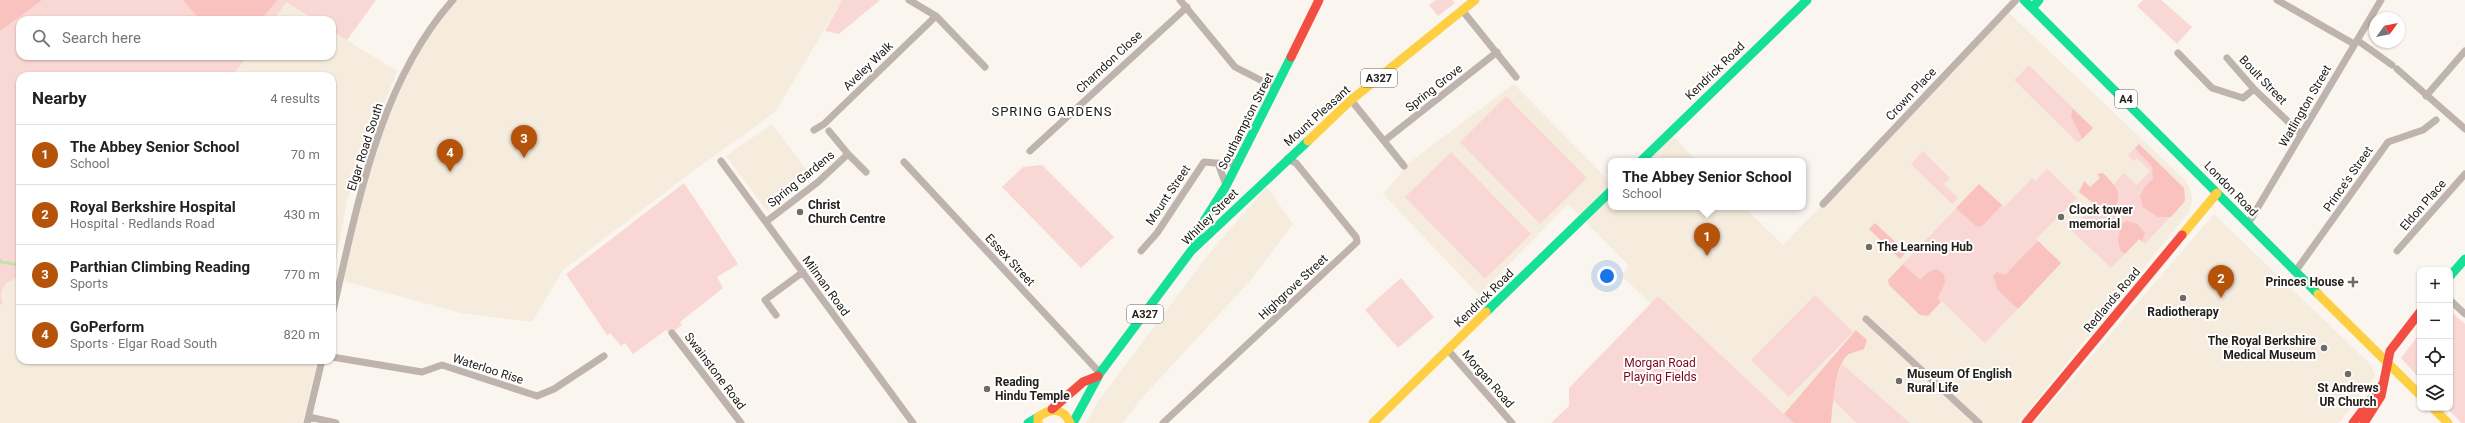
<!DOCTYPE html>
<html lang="en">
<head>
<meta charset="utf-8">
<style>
  body { margin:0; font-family:Roboto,sans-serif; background:#f2f2f2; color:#222 }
  .controls { position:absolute; right:12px; bottom:12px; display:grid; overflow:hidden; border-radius:8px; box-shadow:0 1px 3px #0004 }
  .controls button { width:36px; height:36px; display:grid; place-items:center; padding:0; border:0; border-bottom:1px solid #e0e0e0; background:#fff; color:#222; font:20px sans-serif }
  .compass { position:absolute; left:2369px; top:12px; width:36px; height:36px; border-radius:50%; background:#fff; box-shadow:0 1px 3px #0004; rotate:57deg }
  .you { position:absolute; left:1607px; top:276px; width:14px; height:14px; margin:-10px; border:3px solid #fff; border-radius:50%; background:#1a73e8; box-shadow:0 0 0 6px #1a73e833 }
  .badge { display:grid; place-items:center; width:26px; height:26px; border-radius:50%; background:#b45309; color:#fff; font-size:13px; font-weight:700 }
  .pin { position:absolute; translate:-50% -33px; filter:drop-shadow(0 1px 2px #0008) }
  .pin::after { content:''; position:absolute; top:21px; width:14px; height:12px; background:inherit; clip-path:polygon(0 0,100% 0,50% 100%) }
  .popup { position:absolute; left:1608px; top:158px; width:198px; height:52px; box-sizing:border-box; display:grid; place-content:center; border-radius:8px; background:#fff; filter:drop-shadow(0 1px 3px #0005); font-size:13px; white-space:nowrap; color:#767676 }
  .popup b { font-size:15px; color:#222 }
  .popup::after { content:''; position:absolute; left:50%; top:100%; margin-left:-8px; border:8px solid transparent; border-top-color:#fff }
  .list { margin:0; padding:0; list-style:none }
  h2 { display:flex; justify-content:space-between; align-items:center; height:52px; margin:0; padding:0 16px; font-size:17px }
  h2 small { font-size:13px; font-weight:400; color:#767676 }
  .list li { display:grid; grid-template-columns:26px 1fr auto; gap:12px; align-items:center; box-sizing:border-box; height:60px; padding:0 16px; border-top:1px solid #e0e0e0 }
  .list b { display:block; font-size:15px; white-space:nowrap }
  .list p { margin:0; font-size:13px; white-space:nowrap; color:#767676 }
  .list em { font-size:13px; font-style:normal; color:#767676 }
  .icon { flex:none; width:22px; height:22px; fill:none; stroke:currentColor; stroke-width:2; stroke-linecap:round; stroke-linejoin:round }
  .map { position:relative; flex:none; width:2465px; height:423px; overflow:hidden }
  .search { position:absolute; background:#fff; box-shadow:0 1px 3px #0004; left:16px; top:16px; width:320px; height:44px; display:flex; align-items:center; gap:10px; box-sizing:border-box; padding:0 14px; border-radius:12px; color:#767676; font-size:15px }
  .panel { position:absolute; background:#fff; box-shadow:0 1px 3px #0004; left:16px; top:72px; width:320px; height:292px; border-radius:12px }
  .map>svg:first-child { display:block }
  .built { fill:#f6ecde }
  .green { fill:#f9d7d4 }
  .forest { fill:#f9c2bf }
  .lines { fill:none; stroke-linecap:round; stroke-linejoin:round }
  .stream { stroke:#c5e1a7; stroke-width:3 }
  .street { stroke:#beb4ad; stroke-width:7 }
  .fast { stroke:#16e098; stroke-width:9 }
  .slow { stroke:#ffcf43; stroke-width:9 }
  .jam { stroke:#f24e42; stroke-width:9 }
  .poi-dot { fill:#6f6b65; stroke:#fff; stroke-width:1.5 }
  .labels { text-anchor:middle; stroke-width:4; stroke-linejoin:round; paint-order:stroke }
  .shield { fill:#fff; stroke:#66635f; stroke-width:1 }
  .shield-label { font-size:11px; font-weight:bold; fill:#24201b }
  .street-label { font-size:12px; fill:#24201b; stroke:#fff }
  .poi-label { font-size:12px; font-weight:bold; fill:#24201b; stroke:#fff; text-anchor:start }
  .park-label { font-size:12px; fill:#7d061d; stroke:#fff }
  .neighbourhood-label { font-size:13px; letter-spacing:1px; fill:#24201b; stroke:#fff }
</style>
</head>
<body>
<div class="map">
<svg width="2465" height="423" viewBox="0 0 2465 423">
  <rect width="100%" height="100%" fill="#faf5ef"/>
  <path class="built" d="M453,0H842L775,112L692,172L563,270L532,322L461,313L344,281L359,201L390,106L415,55Z
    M286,2L315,20H274Z
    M2008,12L2186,181L2191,191L2192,202L2189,212L2018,423H1794L1658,296L1651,304L1621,275L1629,266L1568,204L1479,295L1383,194L1409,163L1514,84L1611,183V207H1744L1783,245Z
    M332,31L397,71L347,200L332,284V76H232L248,56H332Z
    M772,124L812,177L767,211L726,156Z
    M1669,132L1697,161H1641Z
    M1267,187L1293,224L1249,282L1140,400L1123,423H1086L1097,403L1215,246Z
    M2214,214L2371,365L2375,376L2339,423H2034Z
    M20,276V360H318L303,423H0V305L3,303L1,294L5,284Z"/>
  <path class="green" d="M0,0H376L347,40L332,31V20H315L286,2L274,20H20V56H248L232,76H20V276L5,284L1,294L3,304L0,305Z
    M842,0H880L839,34L825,31Z
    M1436,0H1452L1455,3L1438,16L1429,5Z
    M2143,0H2161L2192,27L2177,44L2137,6Z
    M2029,65L2093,128L2078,143L2014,80Z
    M1506,96L1587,178L1540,224L1460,142Z
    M2139,144L2184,188L2185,201L2145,244L2139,239L2111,268L2071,230L2124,173L2137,185L2150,171L2137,158L2134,161L2128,155Z
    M1923,151L1950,178L1944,184L1958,198L1952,204L1911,164Z
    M1451,152L1531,234L1485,279L1405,197Z
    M1042,165L1114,237L1081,268L1002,187L1023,167Z
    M2047,169L2077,198L2036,239L2061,263L1985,343L1903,264L1979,184L2004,207L2032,178L2035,181Z
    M684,183L738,264L717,277L723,288L680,322L682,325L670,334L666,330L633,354L625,343L621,346L610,333L607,335L566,274Z
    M1401,278L1434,317L1398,348L1365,310Z
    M1815,295L1853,332L1789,397L1751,360Z
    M1658,296L1784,414L1794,423H1551L1569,406V388Z
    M2450,311L2465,324V423H2461L2447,408H2450Z
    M2420,333V379L2401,358Z
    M1842,364L1910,423H1857L1833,400L1836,382Z"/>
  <path class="forest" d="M0,0H42L0,31Z
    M183,0H277L261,20H200Z
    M2073,109L2093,128L2082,139L2071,116Z
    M2139,144L2184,188L2185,201L2171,217H2158L2143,207L2140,196L2146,185L2153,179L2152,167L2135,148Z
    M2103,173C2116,186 2125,195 2112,212L2102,210L2079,192L2084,181L2090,187L2100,178L2097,174Z
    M1979,184L2002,205L1982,226H1976L1956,208Z
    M2128,221L2137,224L2145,233L2142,241L2139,239L2125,254L2120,250L2118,239L2121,224Z
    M1875,223L1906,252L1900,259L1869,229Z
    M2038,241L2061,263L2018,309L1998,290L1993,276L1997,272L2005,275Z
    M1903,264L1920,280L1928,272L1936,269L1944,274L1945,282L1938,298L1941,302L1928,316L1920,315L1889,285L1888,280Z
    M1856,330L1867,340L1864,349C1859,351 1853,352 1849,354C1834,364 1833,407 1831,423H1794L1784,414Z"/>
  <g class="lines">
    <path class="stream" d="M0,260L1,262L20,265"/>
    <path class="street" d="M909,0L936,16L985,67
      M1180,0L1235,67L1276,88
      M2277,0L2354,44
      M1462,10L1516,77
      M2357,40L2392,65
      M2178,53L2212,88L2243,98L2254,89
      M2227,58L2254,89L2301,134
      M2397,69L2465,129
      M2426,96L2465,51
      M1351,100L1404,166
      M814,130L824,124L936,16
      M829,131L848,154
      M1384,141L1497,52
      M1030,151L1187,7
      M721,161L913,423
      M904,162L1100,373
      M1218,163L1226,185
      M1823,204L2016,0
      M767,221L818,182L848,154L866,172
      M2248,224L2381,0
      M1141,251L1157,233L1204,162L1227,164L1238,162
      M2397,251L2465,174
      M2295,272L2388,142L2423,130L2436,120
      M2450,300L2465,314
      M332,315C357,208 378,84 453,0
      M776,315L765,300L803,272
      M1866,319L1979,423
      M672,333L741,423
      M1448,350L1512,423
      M332,357L422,372L442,365L537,396L554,389L604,356
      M309,417L336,423
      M307,423L322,360
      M1163,423L1357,242L1356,237L1296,163L1287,159"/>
    <path class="fast" d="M2024,0L2318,294
      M2032,8L2039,0
      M1641,161L1807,0
      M1193,248L1199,229L1226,186L1291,57
      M2450,276L2465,259
      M1486,312L1611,191
      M1028,423L1038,417
      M1073,423L1100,373L1191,251L1308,141"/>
    <path class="slow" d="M1308,141L1351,100L1475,0
      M2182,235L2217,193
      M2318,294L2420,395
      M2433,408L2448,423
      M1038,423V417C1051,408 1063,407 1070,423
      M1373,423L1486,312"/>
    <path class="jam" d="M1291,57L1319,0
      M1052,409L1083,382L1098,376
      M2026,423L2182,235
      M2353,423L2382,385
      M2364,423L2381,396L2390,351L2420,312"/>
  </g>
  <g class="poi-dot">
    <circle cx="800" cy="212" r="4"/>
    <circle cx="2061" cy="217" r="4"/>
    <circle cx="1869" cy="247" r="4"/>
    <path d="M2351 276h4v4h4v4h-4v4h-4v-4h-4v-4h4z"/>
    <circle cx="2183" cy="298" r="4"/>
    <circle cx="2324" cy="348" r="4"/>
    <circle cx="2348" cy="374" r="4"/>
    <circle cx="1899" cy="381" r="4"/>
    <circle cx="987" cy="389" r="4"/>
  </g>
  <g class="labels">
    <g class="shield">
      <rect x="1361" y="69" width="36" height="18" rx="3"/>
      <rect x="2115" y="90" width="22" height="18" rx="3"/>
      <rect x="1127" y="305" width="36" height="18" rx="3"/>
    </g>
    <g class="shield-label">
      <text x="1379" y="82">A327</text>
      <text x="2126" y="103">A4</text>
      <text x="1145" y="318">A327</text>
    </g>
    <g class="street-label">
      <text transform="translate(1109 62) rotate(-43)" y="4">Charndon Close</text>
      <text transform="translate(868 66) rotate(-44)" y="4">Aveley Walk</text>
      <text transform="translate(1715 71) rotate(-44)" y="4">Kendrick Road</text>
      <text transform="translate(2263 80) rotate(46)" y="4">Boult Street</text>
      <text transform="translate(1434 88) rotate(-38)" y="4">Spring Grove</text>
      <text transform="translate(1911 94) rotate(-47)" y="4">Crown Place</text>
      <text transform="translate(2305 106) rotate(-60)" y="4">Watlington Street</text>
      <text transform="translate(1317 116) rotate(-42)" y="4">Mount Pleasant</text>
      <text transform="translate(1246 121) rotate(-63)" y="4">Southampton Street</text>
      <text transform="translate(365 147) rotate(-72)" y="4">Elgar Road South</text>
      <text transform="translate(801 179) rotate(-39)" y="4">Spring Gardens</text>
      <text transform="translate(2348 179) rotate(-55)" y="4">Prince's Street</text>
      <text transform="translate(2231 189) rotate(46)" y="4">London Road</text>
      <text transform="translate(1168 195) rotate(-56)" y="4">Mount Street</text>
      <text transform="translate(2423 205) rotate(-49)" y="4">Eldon Place</text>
      <text transform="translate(1210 217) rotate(-45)" y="4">Whitley Street</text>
      <text transform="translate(1010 260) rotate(47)" y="4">Essex Street</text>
      <text transform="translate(826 286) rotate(54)" y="4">Milman Road</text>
      <text transform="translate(1293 287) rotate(-43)" y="4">Highgrove Street</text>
      <text transform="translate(1484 298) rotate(-44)" y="4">Kendrick Road</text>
      <text transform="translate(2112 300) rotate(-50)" y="4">Redlands Road</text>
      <text transform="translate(488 369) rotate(18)" y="4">Waterloo Rise</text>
      <text transform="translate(715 371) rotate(53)" y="4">Swainstone Road</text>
      <text transform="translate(1488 379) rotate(49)" y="4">Morgan Road</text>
    </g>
    <g class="poi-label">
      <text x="808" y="209">Christ<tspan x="808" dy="14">Church Centre</tspan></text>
      <text x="2069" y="214">Clock tower<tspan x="2069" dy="14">memorial</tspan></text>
      <text x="1877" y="251">The Learning Hub</text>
      <text x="2344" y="286" text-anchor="end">Princes House</text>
      <text x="2183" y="316" text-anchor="middle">Radiotherapy</text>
      <text x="2316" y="345" text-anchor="end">The Royal Berkshire<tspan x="2316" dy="14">Medical Museum</tspan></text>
      <text x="1907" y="378">Museum Of English<tspan x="1907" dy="14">Rural Life</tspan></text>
      <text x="995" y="386">Reading<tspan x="995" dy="14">Hindu Temple</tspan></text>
      <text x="2348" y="392" text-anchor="middle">St Andrews<tspan x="2348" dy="14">UR Church</tspan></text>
    </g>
    <g class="park-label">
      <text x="1660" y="367">Morgan Road<tspan x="1660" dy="14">Playing Fields</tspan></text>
    </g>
    <g class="neighbourhood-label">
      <text x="1052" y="116">SPRING GARDENS</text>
    </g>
  </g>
</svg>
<div class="controls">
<button>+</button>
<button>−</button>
<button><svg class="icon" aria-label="locate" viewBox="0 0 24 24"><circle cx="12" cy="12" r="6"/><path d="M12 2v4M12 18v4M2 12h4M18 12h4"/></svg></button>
<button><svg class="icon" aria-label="layers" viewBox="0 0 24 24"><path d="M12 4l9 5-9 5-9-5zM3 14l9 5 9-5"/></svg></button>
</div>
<svg class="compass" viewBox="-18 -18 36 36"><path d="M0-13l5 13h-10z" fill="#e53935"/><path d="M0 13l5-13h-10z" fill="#767676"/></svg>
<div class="you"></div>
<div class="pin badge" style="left:1707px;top:256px">1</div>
<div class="popup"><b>The Abbey Senior School</b>School</div>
<div class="pin badge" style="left:2221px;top:298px">2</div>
<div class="pin badge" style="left:524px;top:158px">3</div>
<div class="pin badge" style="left:450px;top:172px">4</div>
<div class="search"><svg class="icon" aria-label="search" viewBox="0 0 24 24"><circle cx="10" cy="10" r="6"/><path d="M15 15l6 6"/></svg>Search here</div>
<section class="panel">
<h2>Nearby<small>4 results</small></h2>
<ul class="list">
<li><span class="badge">1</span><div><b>The Abbey Senior School</b><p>School</p></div><em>70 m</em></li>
<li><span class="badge">2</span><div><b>Royal Berkshire Hospital</b><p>Hospital · Redlands Road</p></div><em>430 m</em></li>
<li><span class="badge">3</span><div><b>Parthian Climbing Reading</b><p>Sports</p></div><em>770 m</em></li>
<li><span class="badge">4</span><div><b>GoPerform</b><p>Sports · Elgar Road South</p></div><em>820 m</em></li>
</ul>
</section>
</div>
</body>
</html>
